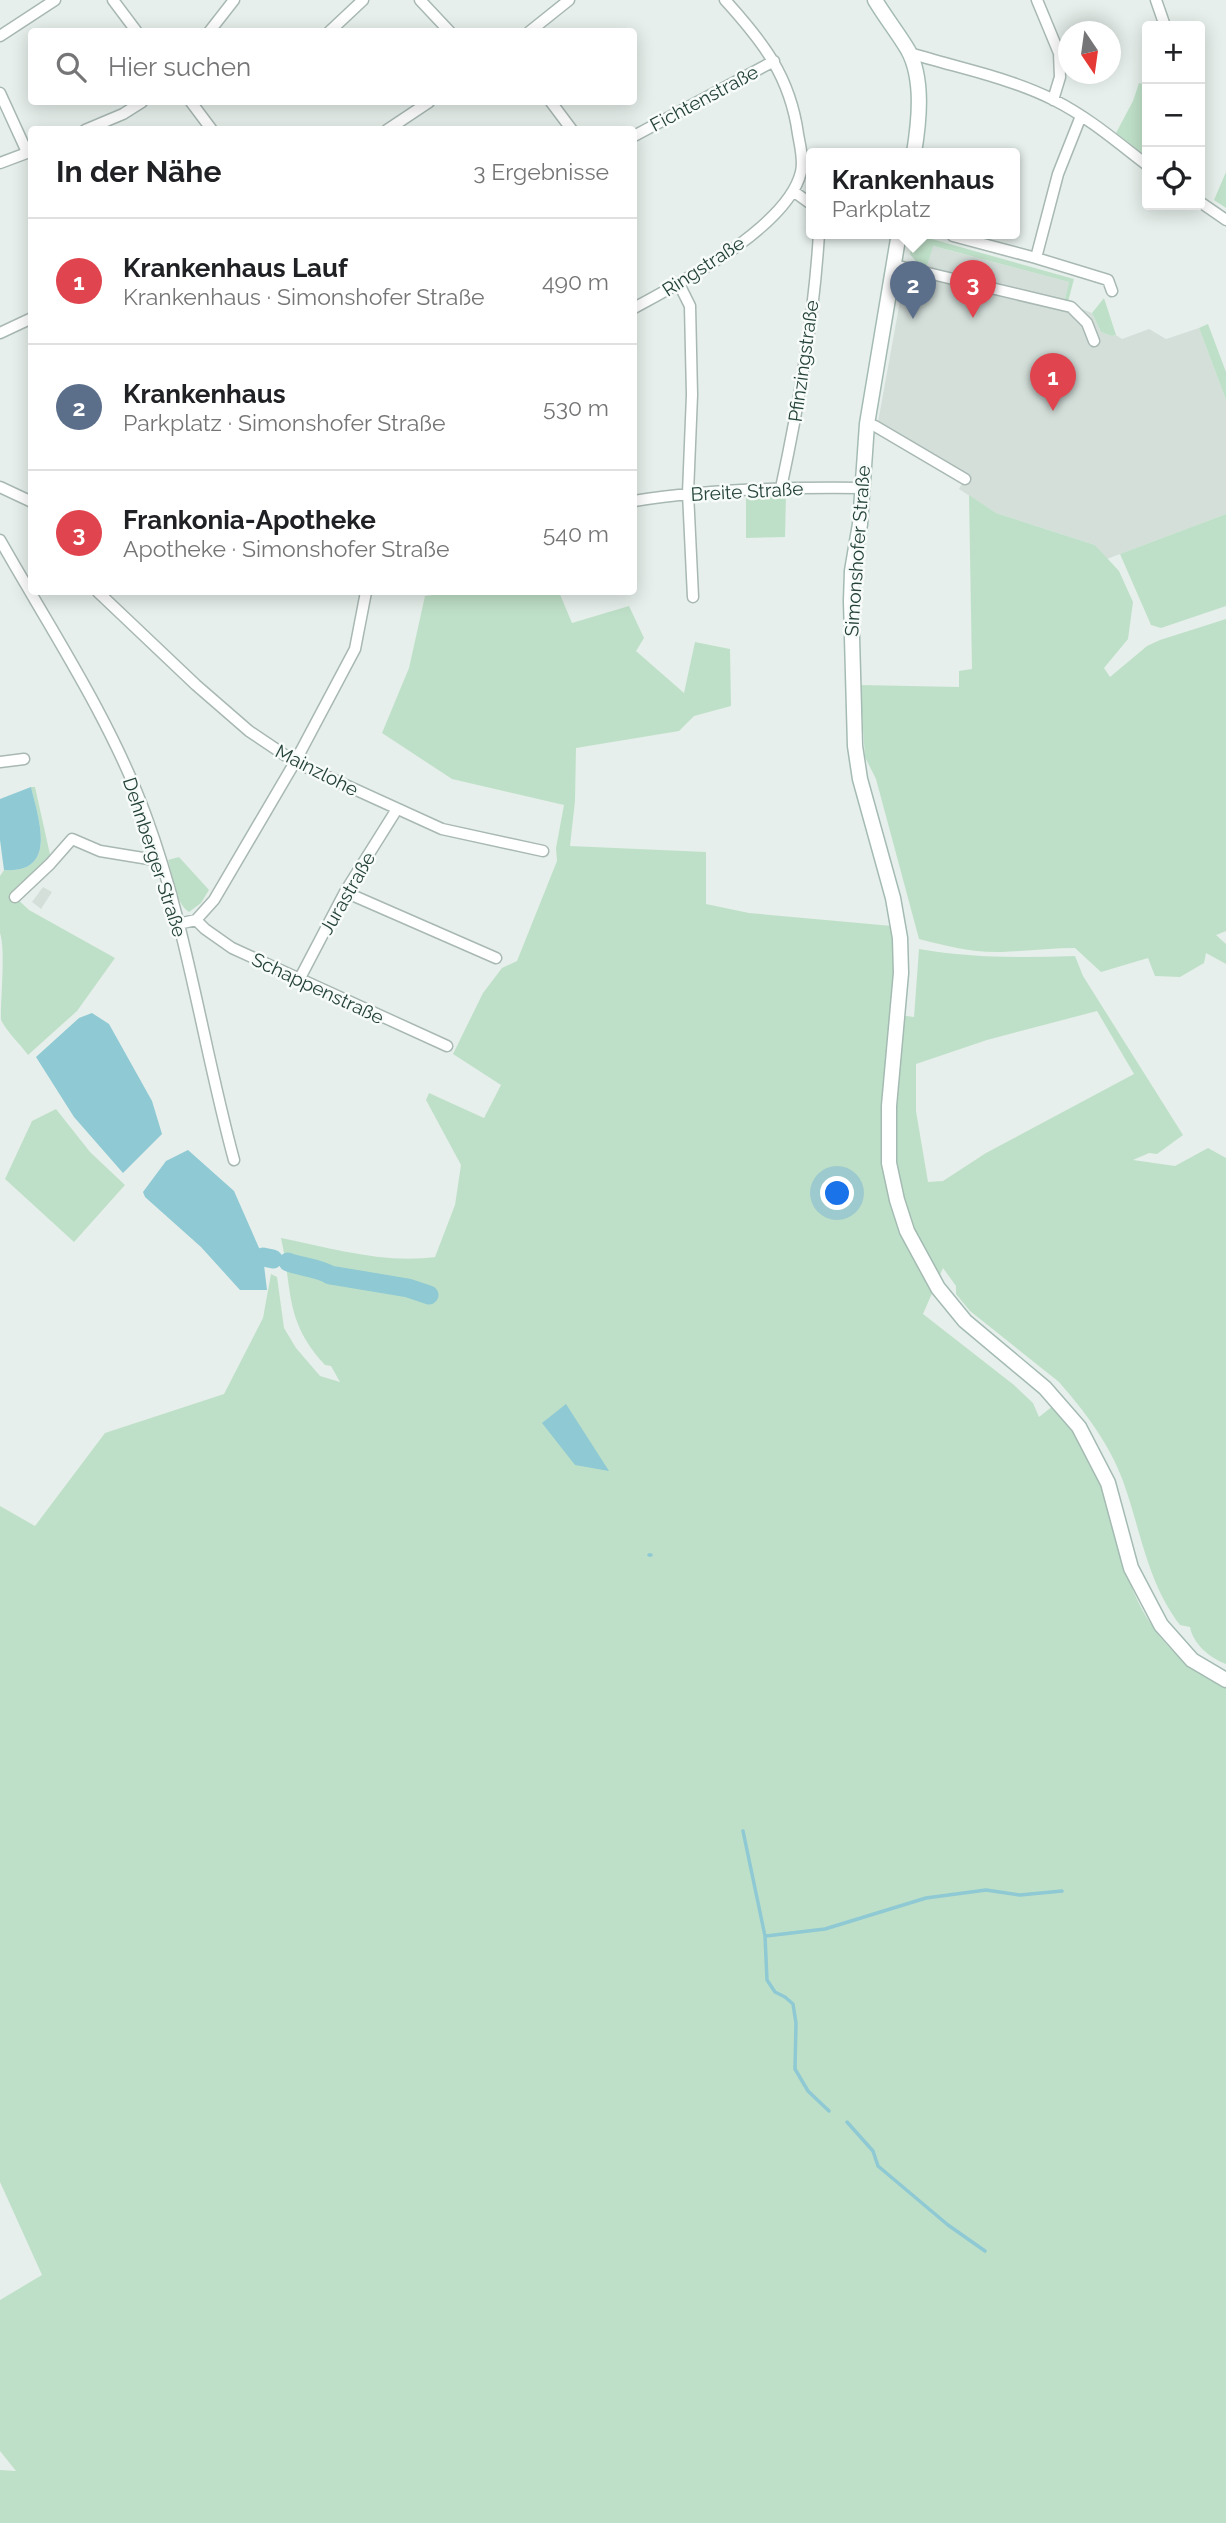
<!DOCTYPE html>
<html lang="de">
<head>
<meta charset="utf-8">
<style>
  body { margin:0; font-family:Raleway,sans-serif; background:#f6f6f6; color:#202124 }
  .controls { position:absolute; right:21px; top:21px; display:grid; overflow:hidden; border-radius:7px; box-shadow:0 4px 18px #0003 }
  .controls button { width:63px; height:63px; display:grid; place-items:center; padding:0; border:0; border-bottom:2px solid #e0e0e0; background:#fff; color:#202124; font:35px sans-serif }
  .compass { position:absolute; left:1058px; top:21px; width:63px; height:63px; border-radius:50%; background:#fff; box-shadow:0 4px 18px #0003; rotate:167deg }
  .you { position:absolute; left:838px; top:1194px; width:24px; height:24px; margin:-18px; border:5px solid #fff; border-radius:50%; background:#1a73e8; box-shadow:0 0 0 10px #1a73e833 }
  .badge { display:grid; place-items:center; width:46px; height:46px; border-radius:50%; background:#7f4e3f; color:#fff; font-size:23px; font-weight:700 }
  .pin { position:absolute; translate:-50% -58px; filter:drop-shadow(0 2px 4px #0008) }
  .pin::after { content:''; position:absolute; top:37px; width:24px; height:21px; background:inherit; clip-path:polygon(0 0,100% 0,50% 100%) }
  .popup { position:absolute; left:806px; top:148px; width:214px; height:91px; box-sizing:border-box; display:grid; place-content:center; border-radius:7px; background:#fff; filter:drop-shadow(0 2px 5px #0005); font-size:23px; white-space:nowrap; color:#757577 }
  .popup b { font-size:26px; color:#202124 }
  .popup::after { content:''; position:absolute; left:50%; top:100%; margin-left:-14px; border:14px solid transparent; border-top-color:#fff }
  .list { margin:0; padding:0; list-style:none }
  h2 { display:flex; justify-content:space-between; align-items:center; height:91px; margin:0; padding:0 28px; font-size:30px }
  h2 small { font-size:23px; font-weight:400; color:#757577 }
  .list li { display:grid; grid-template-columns:46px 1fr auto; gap:21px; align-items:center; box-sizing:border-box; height:126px; padding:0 28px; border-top:2px solid #e0e0e0 }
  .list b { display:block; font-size:26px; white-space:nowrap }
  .list p { margin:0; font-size:23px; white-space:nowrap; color:#757577 }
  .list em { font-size:23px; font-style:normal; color:#757577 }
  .icon { flex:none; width:38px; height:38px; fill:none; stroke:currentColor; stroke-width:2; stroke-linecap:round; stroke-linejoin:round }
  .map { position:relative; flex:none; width:1226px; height:2523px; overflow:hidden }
  .search { position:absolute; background:#fff; box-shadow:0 4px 18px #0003; left:28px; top:28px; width:609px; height:77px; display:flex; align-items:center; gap:18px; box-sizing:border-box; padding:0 24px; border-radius:7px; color:#757577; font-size:26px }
  .panel { position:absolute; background:#fff; box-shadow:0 4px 18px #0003; left:28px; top:126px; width:609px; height:469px; border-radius:7px }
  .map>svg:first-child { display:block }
  .built { fill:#d4dfda }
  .green { fill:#bfe0c8; fill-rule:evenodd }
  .water { fill:#8ec9d4 }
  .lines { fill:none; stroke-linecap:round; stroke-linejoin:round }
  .stream { stroke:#8ec9d4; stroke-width:3.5 }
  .river { stroke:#8ec9d4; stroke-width:19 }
  .street-casing { stroke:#a8b8b2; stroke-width:13 }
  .secondary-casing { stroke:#a4bbb3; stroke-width:17 }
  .street { stroke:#fff; stroke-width:10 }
  .secondary { stroke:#fff; stroke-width:14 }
  .labels { text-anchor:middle; stroke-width:5; stroke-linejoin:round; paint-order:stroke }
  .street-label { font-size:19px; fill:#24423a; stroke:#f7fbf9 }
</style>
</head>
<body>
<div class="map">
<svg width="1226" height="2523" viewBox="0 0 1226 2523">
  <rect width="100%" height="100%" fill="#e6efeb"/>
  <path class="built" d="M932,246L1069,282L1064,302L1092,313L1101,332L1112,336L1116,335L1122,339L1149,329L1166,339L1199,328L1226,400V514L1107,559L1095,545L996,513L959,489L966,476L878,422L905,274L924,277Z
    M43,887L52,892L41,909L32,902Z"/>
  <path class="green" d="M1139,83L1147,85V155H1144L1116,133L1133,101Z
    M1226,172V208L1214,200Z
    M914,234L1074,279L1068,302H1064L1069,282L933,246L927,266L917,263L910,254Z
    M1104,298L1116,335L1112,336L1101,332L1092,313Z
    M1208,324L1226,372V400L1199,328Z
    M786,494L785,537L746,538V496Z
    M969,495L996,513L1095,545L1119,571L1133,602L1128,639L1104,668L1110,677L1147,646L1160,640L1226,619V931L1216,935L1226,944V964L1206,953L1204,963L1180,977L1155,976L1148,958L1101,972L1075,948C1050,948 1026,951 1002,952C974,953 946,946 919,939L876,779L865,757L860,685L959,687V671L972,669Z
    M1226,514V606L1161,628L1151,625L1120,554Z
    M461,592H559L572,623L629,606L644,638L636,651L684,693L695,642L730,649L731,706L694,716L679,731L576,748L575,801L570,846L706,852V904L749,913L892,926L894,971L891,1014L914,1017L919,949C971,958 1022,958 1075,956L1083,976L1183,1135L1157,1154L1149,1153L1133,1160L1175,1166L1208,1148L1226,1158V1664C1210,1658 1193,1644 1190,1627L1180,1625C1147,1582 1141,1531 1123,1481C1109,1443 1085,1412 1059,1382L970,1311L956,1294V1286L943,1268L923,1314L1014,1385L1033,1403L1039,1417L1053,1406C1076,1433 1095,1464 1106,1498C1113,1518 1116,1539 1122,1560C1139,1617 1170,1663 1226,1687V2523H0V2470L16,2471L0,2451V2300L42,2275L0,2182V1506L35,1526L105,1433L224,1394L263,1318L271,1274L277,1277L284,1328L296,1348L320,1376L340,1382L331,1366L325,1365C284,1321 293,1291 281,1238C331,1248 384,1264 435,1257L455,1205L461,1165L426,1100L429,1093L484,1118L501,1085L453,1054L483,993L502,968L517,961L557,861L556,848L564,805L452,779L382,733L409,668L425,596ZM1097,1011L1134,1074L986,1153L943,1181L928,1182L916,1111V1064L987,1040Z
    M31,787H35L51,859L12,894L29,910L115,958L77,1011L28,1055C20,1044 7,1032 1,1020C0,1003 6,951 0,933V876L4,870C58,874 39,820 31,787Z
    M179,857L209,890L201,903L189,912C175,903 173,876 168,860Z
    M56,1109L90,1152L125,1185L74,1242L5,1179L32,1121Z"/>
  <path class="water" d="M31,787C39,820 58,874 4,870L0,840V799Z
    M92,1013L109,1024L152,1101L162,1134L123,1173L74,1117L36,1057L79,1018Z
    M188,1150L234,1191L263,1257L267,1290H240L201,1247L145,1197L143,1192L166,1161Z
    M566,1404L609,1471L575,1465L542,1423Z"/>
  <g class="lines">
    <path class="stream" d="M649,1555H651
      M743,1831L765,1936L767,1980L775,1992L785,1997L793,2004L796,2023L795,2069L808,2091L829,2111
      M766,1936L825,1929L926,1898L986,1890L1020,1895L1062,1891
      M847,2122L873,2151L878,2166L948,2225L985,2251"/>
    <path class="river" d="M263,1257L273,1259
      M288,1262C301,1267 319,1268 330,1275L408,1288L429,1295"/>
    <g class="street-casing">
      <path id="street" d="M113,0L137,32
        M420,0L450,32
        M1037,0L1059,53L1060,77L1053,100
        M1156,0L1165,26
        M209,32L234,0
        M329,32L363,0
        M529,32L569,0
        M0,36L55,0
        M910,53C958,68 1008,77 1054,100C1088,117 1117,142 1147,165
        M0,93L27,152
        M191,102L212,130
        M551,102L572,130
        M85,130L123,114L142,102
        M387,130L429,102
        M634,136L774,61
        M0,163L32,151
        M793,191L811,204
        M1200,202L1226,220
        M953,236L1036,258L1058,174L1081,116
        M1036,258L1108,280L1112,291
        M894,265L1071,307L1087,323L1094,341
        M679,284L690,306L692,395L688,493L693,597
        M634,308C680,283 788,227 801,172C804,160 800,146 798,134C790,76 763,42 725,0
        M0,333L32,318
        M867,424L875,426L965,479
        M0,487L32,502
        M781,488C799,404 814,319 819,233
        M634,501C709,489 785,487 862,488
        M0,540C51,630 110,718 146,816C187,927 203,1046 234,1160
        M98,592L196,685L249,731L295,762L442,829L543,851
        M0,762L24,759
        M345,892L496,958
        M15,897L50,864L72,839L100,851L161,861
        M196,920L205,929L232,948L447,1046
        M178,924L196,920L214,900L295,762L355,649L366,592
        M300,978L345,892L397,809"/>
    </g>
    <g class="secondary-casing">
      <path id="secondary" d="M875,0C885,17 898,33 908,50C924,79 919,122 914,153
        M899,233L867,424L860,524L852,571L851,601L855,746L860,779L893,898L900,938L901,973L889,1106V1163L897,1200L907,1231L938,1288L965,1321L1045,1388L1079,1427L1108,1483L1131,1568L1161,1625L1192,1660L1226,1680"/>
    </g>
    <use href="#street" class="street"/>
    <use href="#secondary" class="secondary"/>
  </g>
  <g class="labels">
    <g class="street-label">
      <text transform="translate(704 98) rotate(-28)" y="7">Fichtenstraße</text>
      <text transform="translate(703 266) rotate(-33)" y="7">Ringstraße</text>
      <text transform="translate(803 361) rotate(-82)" y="7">Pfinzingstraße</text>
      <text transform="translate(747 491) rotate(-3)" y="7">Breite Straße</text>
      <text transform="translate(857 551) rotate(-86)" y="7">Simonshofer Straße</text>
      <text transform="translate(317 770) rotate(27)" y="7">Mainzlohe</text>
      <text transform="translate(155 857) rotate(72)" y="7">Dehnberger Straße</text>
      <text transform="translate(347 893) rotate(-60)" y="7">Jurastraße</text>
      <text transform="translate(318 988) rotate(25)" y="7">Schappenstraße</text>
    </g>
  </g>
</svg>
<div class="controls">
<button>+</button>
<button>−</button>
<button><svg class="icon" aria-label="locate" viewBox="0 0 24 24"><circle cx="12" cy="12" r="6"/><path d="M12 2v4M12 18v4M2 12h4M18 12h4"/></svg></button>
</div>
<svg class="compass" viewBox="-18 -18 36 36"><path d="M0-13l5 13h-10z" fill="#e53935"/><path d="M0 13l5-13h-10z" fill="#757577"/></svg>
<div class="you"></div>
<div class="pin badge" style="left:1053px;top:411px;background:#e0444e">1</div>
<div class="pin badge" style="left:913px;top:319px;background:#5c6f8a">2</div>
<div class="popup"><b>Krankenhaus</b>Parkplatz</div>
<div class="pin badge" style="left:973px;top:318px;background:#e0444e">3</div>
<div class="search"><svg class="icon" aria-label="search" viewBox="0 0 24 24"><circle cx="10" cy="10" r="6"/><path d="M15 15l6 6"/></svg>Hier suchen</div>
<section class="panel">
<h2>In der Nähe<small>3 Ergebnisse</small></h2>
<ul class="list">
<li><span class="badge" style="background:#e0444e">1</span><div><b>Krankenhaus Lauf</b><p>Krankenhaus · Simonshofer Straße</p></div><em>490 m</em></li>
<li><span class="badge" style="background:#5c6f8a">2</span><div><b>Krankenhaus</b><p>Parkplatz · Simonshofer Straße</p></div><em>530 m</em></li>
<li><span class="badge" style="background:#e0444e">3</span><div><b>Frankonia-Apotheke</b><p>Apotheke · Simonshofer Straße</p></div><em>540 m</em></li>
</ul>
</section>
</div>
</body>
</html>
